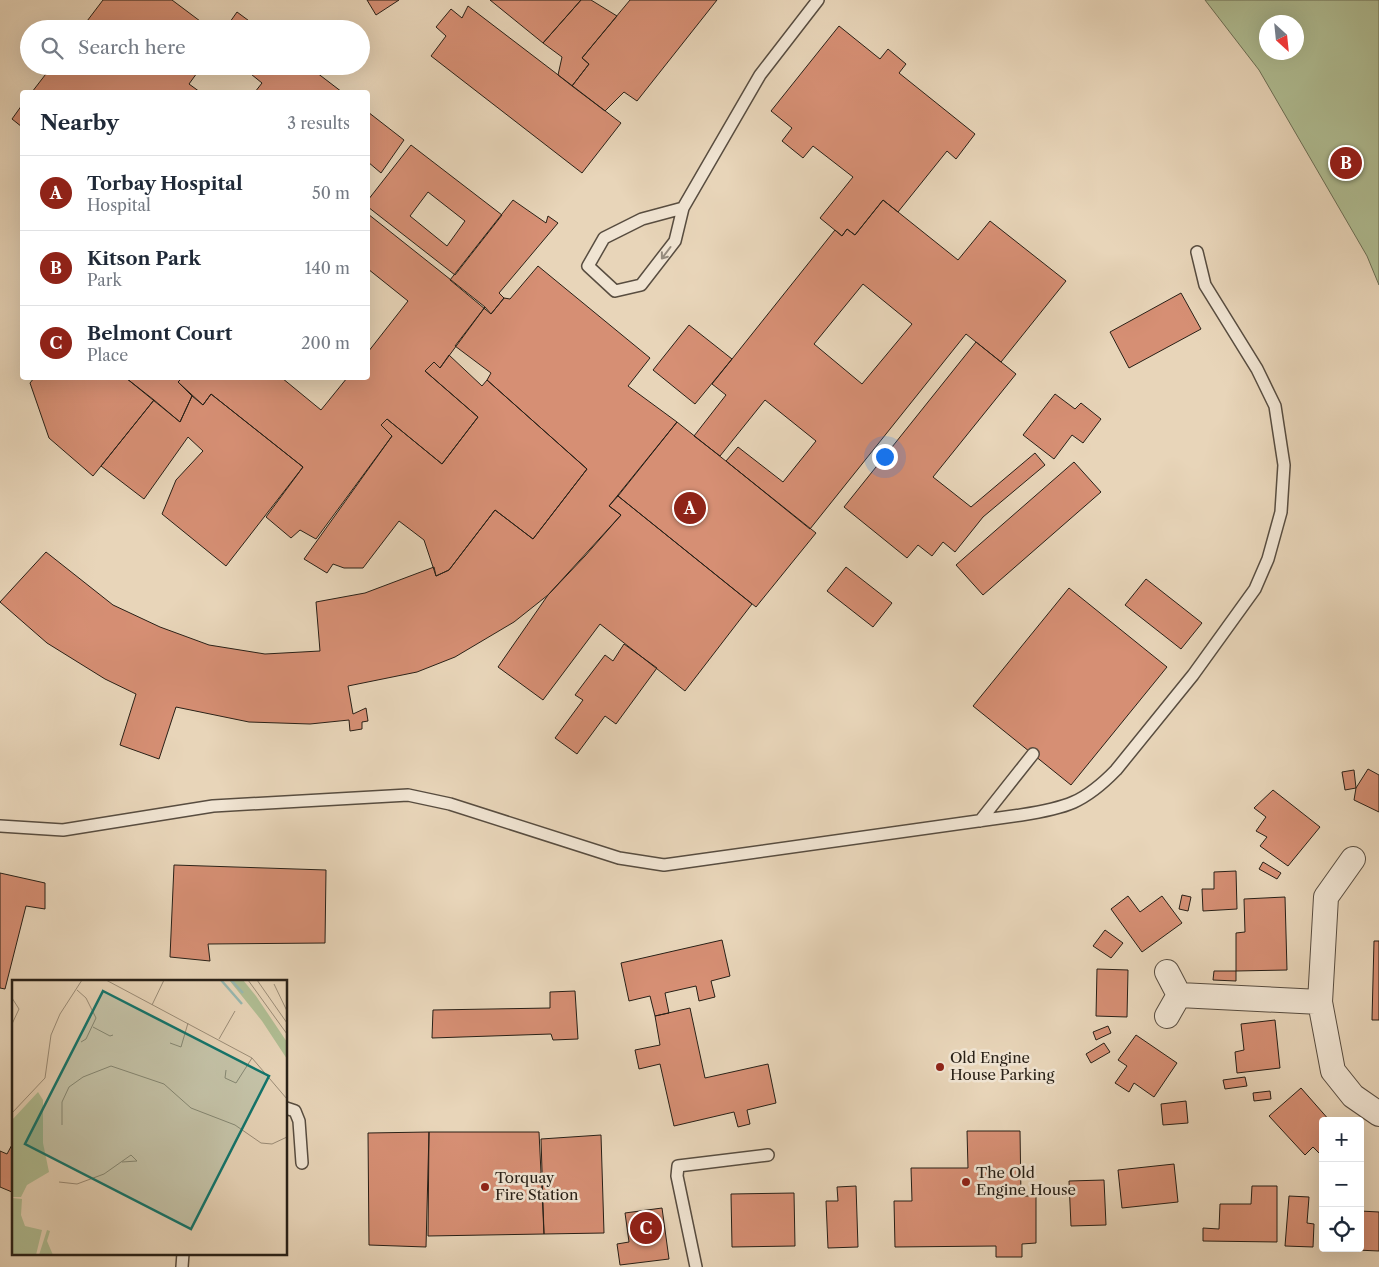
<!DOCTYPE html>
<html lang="en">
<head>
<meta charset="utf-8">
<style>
  body { margin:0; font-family:"Libre Caslon Text",serif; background:#f2f2f3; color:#1f2937 }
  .controls { position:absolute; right:15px; bottom:15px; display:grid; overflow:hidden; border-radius:5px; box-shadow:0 5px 20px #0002 }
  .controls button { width:45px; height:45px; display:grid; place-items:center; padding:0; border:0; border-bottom:1px solid #e0e1e3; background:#fff; color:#1f2937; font:25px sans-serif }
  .compass { position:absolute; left:1259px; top:15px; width:45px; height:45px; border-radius:50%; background:#fff; box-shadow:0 5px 20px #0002; rotate:153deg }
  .you { position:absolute; left:884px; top:456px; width:18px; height:18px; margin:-12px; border:4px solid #fff; border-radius:50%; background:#1a73e8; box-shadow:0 0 0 8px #1a73e833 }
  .badge { display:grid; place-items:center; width:32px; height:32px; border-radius:50%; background:#8f2418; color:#fff; font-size:16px; font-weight:700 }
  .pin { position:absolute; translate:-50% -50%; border:2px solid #fff; box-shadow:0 1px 5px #0006 }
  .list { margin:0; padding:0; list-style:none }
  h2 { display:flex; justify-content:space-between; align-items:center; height:65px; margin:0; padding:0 20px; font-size:21px }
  h2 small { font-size:16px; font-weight:400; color:#747a83 }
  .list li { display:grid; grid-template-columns:32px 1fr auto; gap:15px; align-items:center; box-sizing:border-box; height:75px; padding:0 20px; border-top:1px solid #e0e1e3 }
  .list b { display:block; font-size:19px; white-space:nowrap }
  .list p { margin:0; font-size:16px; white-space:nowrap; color:#747a83 }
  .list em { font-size:16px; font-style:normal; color:#747a83 }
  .icon { flex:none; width:28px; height:28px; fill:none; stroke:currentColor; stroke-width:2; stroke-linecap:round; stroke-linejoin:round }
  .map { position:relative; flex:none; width:1379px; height:1267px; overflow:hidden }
  .search { position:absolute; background:#fff; box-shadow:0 5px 20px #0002; left:20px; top:20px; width:350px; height:55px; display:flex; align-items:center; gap:12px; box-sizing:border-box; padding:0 18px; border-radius:28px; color:#747a83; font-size:19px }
  .panel { position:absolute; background:#fff; box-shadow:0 5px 20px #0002; left:20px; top:90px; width:350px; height:290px; border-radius:5px }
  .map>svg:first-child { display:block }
  .green { fill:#b0be94; stroke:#6c6f56; fill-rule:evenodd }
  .building { fill:#d68f74; stroke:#282017; fill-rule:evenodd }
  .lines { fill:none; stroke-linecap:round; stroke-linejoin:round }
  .lane-casing { stroke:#584d40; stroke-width:14 }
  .street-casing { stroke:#584d40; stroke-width:26 }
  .lane { stroke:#f0e4d2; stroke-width:11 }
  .street { stroke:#f0e4d2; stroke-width:24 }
  .oneway { stroke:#968c7e }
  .poi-dot { fill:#8f2418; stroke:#f0e4d2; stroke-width:2 }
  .labels { text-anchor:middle; stroke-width:5; stroke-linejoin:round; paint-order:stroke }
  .poi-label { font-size:15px; fill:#282017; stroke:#f0e4d2; text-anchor:start }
  .inset-river { fill:none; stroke:#97b8b1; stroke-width:2.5 }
  .inset-road { fill:none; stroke:#9b8d78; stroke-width:1 }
  .view { fill:#0f766e; fill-opacity:0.15; stroke:#0f766e; stroke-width:2.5 }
  .inset-edge { fill:none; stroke:#282017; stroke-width:2.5 }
</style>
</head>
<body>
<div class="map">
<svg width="1379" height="1267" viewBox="0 0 1379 1267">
  <rect width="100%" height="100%" fill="#e8d5b9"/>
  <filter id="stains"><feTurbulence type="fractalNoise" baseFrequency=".004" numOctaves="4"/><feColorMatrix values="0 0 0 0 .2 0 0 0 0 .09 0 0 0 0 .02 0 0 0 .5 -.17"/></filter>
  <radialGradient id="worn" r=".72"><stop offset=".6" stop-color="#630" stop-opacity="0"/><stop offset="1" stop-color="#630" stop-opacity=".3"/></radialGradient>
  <path class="green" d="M1205,0H1379V285L1367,256L1259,70ZM1266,22H1296V52H1266Z"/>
  <path class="building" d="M103,0H172L204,24L201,29H81Z
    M367,0H399L376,15Z
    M490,0H581L543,43Z
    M581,0H591L617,16L582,58L589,64L572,86L558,75L562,57L543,43Z
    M630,0H717L637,101L624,92L605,111L572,86L589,64L582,58Z
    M468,6L621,123L582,173L431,56L446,36L436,27L451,9L462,18Z
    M237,12L260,29H225Z
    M839,26L880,59L888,49L906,64L899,73L975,134L956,159L947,151L898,212L883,200L855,235L847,229L842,236L820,218L853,177L813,146L803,158L782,141L792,128L771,111Z
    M52,66H202L189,84L200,92H32Z
    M241,66H308L342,92H255L262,83Z
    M22,105V127L12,119Z
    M368,112L404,140L381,173L368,162Z
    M411,145L502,215L455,275L368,207V200ZM428,192L465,221L447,246L410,216Z
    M513,200L546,223L548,216L558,223L499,293L504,298L491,314L450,280Z
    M883,200L958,260L990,221L1066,281L1001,362L966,334L810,529L726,461L738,447L783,482L816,441L765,400L720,456L694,436L726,395L712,384L748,339L835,230L842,236L847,229L855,235ZM863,284L912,324L862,384L814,344Z
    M368,214L485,307L440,368L434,362L425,371L478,417L442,464L387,419L381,425L392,436L316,539L300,530L291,538L266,517L303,467L211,394L203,405L178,382L182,378H282L321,410L347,378H368V352L408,301L368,269Z
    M538,266L650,358L628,386L677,422L609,506L621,515L585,556L548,595L514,622L455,657L417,672L348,686L353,714L366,708L368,721L362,722V729L350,731L349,720L310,724L249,722L176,707L159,759L120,745L136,694L105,679L47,643L0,602L46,552L113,605L160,627L209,645L265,654L320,651L316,602L365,593L434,567L436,576L449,570L495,510L533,539L587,469L487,380L491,373L455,346L485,307L491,314L504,298L510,299Z
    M1181,293L1201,329L1129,368L1110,332Z
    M689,325L732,359L695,404L653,370Z
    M976,342L1016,374L933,477L971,507L1035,453L1045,465L983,517L955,552L943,542L932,556L918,545L907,558L844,507Z
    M449,355L482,386L487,380L587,469L533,539L495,510L449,570L436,576L424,540L399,521L363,568H344L333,564L327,573L304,559L392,436L381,425L387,419L442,464L478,417L425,371L434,362L440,368Z
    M34,378H126L154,400L93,476L49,438L30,383Z
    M126,378H182L178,382L192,396L180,422Z
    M211,394L303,467L226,566L162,514L176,480L203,451L188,437L144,499L101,466L154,400L180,422L192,396L203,405Z
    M1055,394L1075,409L1081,403L1101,419L1083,443L1072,435L1054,459L1023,435Z
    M677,422L816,533L756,607L618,496Z
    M1074,462L1101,492L983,595L956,565Z
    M618,496L752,604L685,691L600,624L543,700L498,667L548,595L621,515L609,506Z
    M846,567L892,603L873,627L827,591Z
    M1146,579L1202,623L1181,649L1125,605Z
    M1069,588L1167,667L1071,785L973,706Z
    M624,644L657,668L616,724L605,716L577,754L555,738L583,700L575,695L605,655L613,661Z
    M1368,769L1379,775V812L1354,800L1356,788Z
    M1354,770L1356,788L1345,790L1342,772Z
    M1273,790L1320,827L1288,866L1260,846L1267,837L1256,831L1266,817L1254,808Z
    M1263,862L1281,873L1277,879L1259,869Z
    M174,865L326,870L325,943L208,944L210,961L170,957Z
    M1236,871L1237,909L1203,911L1202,889H1214V872Z
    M0,873L45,883V909L26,906L5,989L0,988Z
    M1182,895L1191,897L1188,911L1179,909Z
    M1128,896L1140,912L1162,896L1182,923L1142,952L1111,909Z
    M1285,897L1287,970L1236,971V933L1245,932L1244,899Z
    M1105,930L1123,943L1111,958L1093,946Z
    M722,940L730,976L711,981L715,997L699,1001L696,986L665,993L669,1013L655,1016L650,996L629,1001L621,963Z
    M1374,941H1379V1020H1372Z
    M1097,969L1128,970L1127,1017L1096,1016Z
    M1214,971H1236V981L1213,980Z
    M575,991L578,1039L553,1040L551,1034L432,1038L433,1010L550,1008V992Z
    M690,1008L705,1078L768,1064L776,1103L747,1110L750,1124L738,1127L734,1112L674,1126L660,1064L639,1069L635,1050L660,1045L655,1016Z
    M1275,1020L1280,1068L1237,1073L1235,1052L1244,1050L1241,1024Z
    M1108,1026L1111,1033L1096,1040L1093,1032Z
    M1136,1035L1177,1063L1154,1097L1134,1083L1129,1092L1115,1083L1127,1066L1118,1060Z
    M1104,1043L1110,1052L1091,1063L1086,1054Z
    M1245,1077L1247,1086L1225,1089L1223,1080Z
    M1301,1088L1330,1121H1323V1149L1319,1153L1313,1147L1305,1155L1269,1116Z
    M1270,1091L1271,1099L1254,1101L1253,1093Z
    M1186,1101L1188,1123L1163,1125L1161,1104Z
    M967,1131H1020L1021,1196H1036V1243L1022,1244V1257H996V1246L895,1247L894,1201H912L911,1168H968Z
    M429,1132H539L544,1234L428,1236Z
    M429,1132L426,1247L369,1245L368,1133Z
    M601,1135L604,1233L544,1234L541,1139Z
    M14,1141V1188L12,1192L0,1187V1151L7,1154Z
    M1174,1164L1178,1202L1122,1208L1118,1170Z
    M1104,1180L1106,1225L1071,1226L1069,1181Z
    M856,1186L858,1247L828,1248L826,1201H838L837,1187Z
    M1252,1186H1277V1242L1203,1241V1228L1219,1229L1220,1204H1251Z
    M794,1193L795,1246L732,1247L731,1194Z
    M1289,1196L1309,1197L1307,1223L1314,1224L1313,1247L1285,1246Z
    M662,1208L669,1259L620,1265L617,1244L629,1242L625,1213Z
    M1360,1211L1379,1212V1251L1333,1249L1360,1248Z"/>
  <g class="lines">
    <g class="lane-casing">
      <path id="lane" d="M683,208L642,219L604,238L588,266L615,291L641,285L675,241L683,208L760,75L818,0
        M980,821L1033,754
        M0,826L63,830L213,806L408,795L450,804L619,858L664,865L1021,815C1066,808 1084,803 1116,770L1193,675L1255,589L1268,559L1281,512L1284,465L1275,406L1257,369L1205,285L1197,252
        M286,1108L295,1111L299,1121L302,1163
        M182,1267L183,1253
        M696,1267L677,1176L678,1166L768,1155"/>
    </g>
    <g class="street-casing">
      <path id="street" d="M1353,859L1326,897L1320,1002L1333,1071L1353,1096L1379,1114
        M1167,972L1179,995
        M1167,1016L1179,995L1320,1002"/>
    </g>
    <use href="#lane" class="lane"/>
    <use href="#street" class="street"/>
  </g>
  <defs><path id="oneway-shaft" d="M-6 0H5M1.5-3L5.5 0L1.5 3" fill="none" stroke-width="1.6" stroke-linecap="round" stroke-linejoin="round" transform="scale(1.25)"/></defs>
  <use class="oneway" href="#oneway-shaft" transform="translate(666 253) rotate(127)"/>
  <g class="poi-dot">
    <circle cx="940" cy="1067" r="5"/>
    <circle cx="966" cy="1182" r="5"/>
    <circle cx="485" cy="1187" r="5"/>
  </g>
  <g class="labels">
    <g class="poi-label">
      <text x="950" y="1063">Old Engine<tspan x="950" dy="17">House Parking</tspan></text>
      <text x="976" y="1178">The Old<tspan x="976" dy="17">Engine House</tspan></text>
      <text x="495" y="1183">Torquay<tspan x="495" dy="17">Fire Station</tspan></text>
    </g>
  </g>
  <g transform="translate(12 980)">
    <rect width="275" height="275" fill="#e8d5b9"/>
    <path d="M217,0H231L244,16L275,62V79L250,41ZM26,112L31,120V163L37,192L15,205L9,217H0V140ZM0,218L10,219L9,235L13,246L30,250L24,275H0ZM35,250L38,251L35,261L41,275H27Z" fill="#b0be94"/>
    <path class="inset-river" d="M209,0L230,24M219,0L231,13"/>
    <path class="inset-road" d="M94,0L240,78L275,119M236,0L275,54M245,0L275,43M262,4L275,31M65,10L74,18L84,38L74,59L69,62M0,18L7,29L0,44M140,25L152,0M81,47L98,56L101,55M207,59L223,31M158,63L169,67L176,43M214,90L213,98L224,103L240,78M0,133L33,98L39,55L48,34L70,0M50,145V122L57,107L71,97L99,86L152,104L179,128L223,145L249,163L260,164L275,157M47,202L65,204L92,194L119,175L125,181L110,182"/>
    <path class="view" d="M91,11L257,96L179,249L13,164Z"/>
    <rect width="275" height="275" class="inset-edge"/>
  </g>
  <rect width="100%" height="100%" filter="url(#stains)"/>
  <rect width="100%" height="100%" fill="url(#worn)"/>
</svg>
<div class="controls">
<button>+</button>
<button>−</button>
<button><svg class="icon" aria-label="locate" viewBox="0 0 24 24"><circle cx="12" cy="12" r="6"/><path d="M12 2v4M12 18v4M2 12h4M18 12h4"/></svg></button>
</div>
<svg class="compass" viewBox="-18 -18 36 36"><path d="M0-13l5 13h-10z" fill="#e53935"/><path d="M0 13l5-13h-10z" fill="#747a83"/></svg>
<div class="you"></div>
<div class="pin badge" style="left:690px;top:508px">A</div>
<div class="pin badge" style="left:1346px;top:163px">B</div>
<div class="pin badge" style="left:646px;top:1228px">C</div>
<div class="search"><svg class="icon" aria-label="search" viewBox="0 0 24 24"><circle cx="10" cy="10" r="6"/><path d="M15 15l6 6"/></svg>Search here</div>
<section class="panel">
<h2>Nearby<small>3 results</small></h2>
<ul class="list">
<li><span class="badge">A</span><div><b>Torbay Hospital</b><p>Hospital</p></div><em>50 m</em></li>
<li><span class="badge">B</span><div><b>Kitson Park</b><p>Park</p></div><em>140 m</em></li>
<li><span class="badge">C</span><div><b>Belmont Court</b><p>Place</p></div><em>200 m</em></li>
</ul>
</section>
</div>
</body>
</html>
